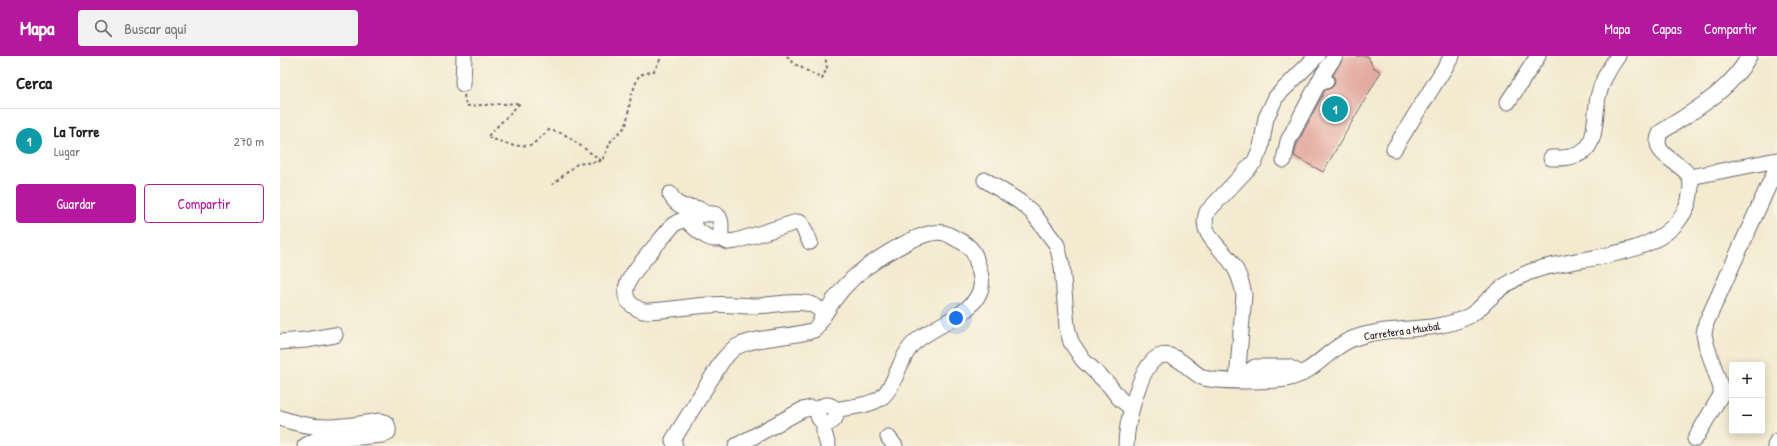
<!DOCTYPE html>
<html lang="es">
<head>
<meta charset="utf-8">
<style>
  body { margin:0; font-family:"Patrick Hand",sans-serif; background:#f2f2f2; color:#222 }
  .controls { position:absolute; right:12px; bottom:12px; display:grid; overflow:hidden; border-radius:4px; box-shadow:0 2px 10px #0003 }
  .controls button { width:36px; height:36px; display:grid; place-items:center; padding:0; border:0; border-bottom:1px solid #e0e0e0; background:#fff; color:#222; font:20px sans-serif }
  .you { position:absolute; left:676px; top:262px; width:14px; height:14px; margin:-10px; border:3px solid #fff; border-radius:50%; background:#1a73e8; box-shadow:0 0 0 6px #1a73e833 }
  .badge { display:grid; place-items:center; width:26px; height:26px; border-radius:50%; background:#b5179e; color:#fff; font-size:13px; font-weight:700 }
  .pin { position:absolute; translate:-50% -50%; border:2px solid #fff; box-shadow:0 1px 4px #0006 }
  .list { margin:0; padding:0; list-style:none }
  h2 { display:flex; justify-content:space-between; align-items:center; height:52px; margin:0; padding:0 16px; font-size:17px }
  h2 small { font-size:13px; font-weight:400; color:#767676 }
  .list li { display:grid; grid-template-columns:26px 1fr auto; gap:12px; align-items:center; box-sizing:border-box; height:64px; padding:0 16px; border-top:1px solid #e0e0e0 }
  .list b { display:block; font-size:15px; white-space:nowrap }
  .list p { margin:0; font-size:13px; white-space:nowrap; color:#767676 }
  .list em { font-size:13px; font-style:normal; color:#767676 }
  .actions { display:flex; gap:8px; padding:12px 16px }
  .actions a { flex:1; padding:9px 0; border:1px solid #b5179e; border-radius:4px; text-align:center; font-size:14px; color:#b5179e }
  .actions .main { background:#b5179e; color:#fff }
  .icon { flex:none; width:22px; height:22px; fill:none; stroke:currentColor; stroke-width:2; stroke-linecap:round; stroke-linejoin:round }
  .map { position:relative; flex:none; width:1497px; height:390px; overflow:hidden }
  header { display:flex; align-items:center; gap:24px; box-sizing:border-box; height:56px; padding:0 20px; background:#b5179e; color:#fff }
  header strong { font-size:19px }
  nav { display:flex; gap:22px; margin-inline-start:auto; font-size:14px }
  .search { width:280px; height:36px; background:#f2f2f2; display:flex; align-items:center; gap:10px; box-sizing:border-box; padding:0 14px; border-radius:4px; color:#767676; font-size:15px }
  main { display:flex }
  aside { flex:1; background:#fff }
  .map>svg:first-child { display:block }
  .building { fill:#e3aaa1 }
  .lines { fill:none; stroke-linecap:round; stroke-linejoin:round }
  .minor-casing { stroke:#6b686f; stroke-width:17 }
  .path { stroke:#6b686f; stroke-width:2; stroke-dasharray:3 3; stroke-linecap:butt }
  .minor { stroke:#fff; stroke-width:15 }
  .labels { text-anchor:middle; stroke-width:3; stroke-linejoin:round; paint-order:stroke }
  .street-label { font-size:11px; fill:#22223b; stroke:#fcf5e5 }
</style>
</head>
<body>
<header>
<strong>Mapa</strong>
<div class="search"><svg class="icon" aria-label="search" viewBox="0 0 24 24"><circle cx="10" cy="10" r="6"/><path d="M15 15l6 6"/></svg>Buscar aquí</div>
<nav><a>Mapa</a><a>Capas</a><a>Compartir</a></nav>
</header>
<main>
<aside>
<h2>Cerca<small></small></h2>
<ul class="list">
<li><span class="badge" style="background:#0f9aa8">1</span><div><b>La Torre</b><p>Lugar</p></div><em>270 m</em></li>
</ul>
<div class="actions"><a class="main">Guardar</a><a>Compartir</a></div>
</aside>
<div class="map">
<svg width="1497" height="390" viewBox="0 0 1497 390">
  <rect width="100%" height="100%" fill="#fcf5e5"/>
  <filter id="ink" filterUnits="userSpaceOnUse"><feTurbulence type="fractalNoise" baseFrequency=".025" numOctaves="2"/><feDisplacementMap in="SourceGraphic" scale="8" xChannelSelector="R" yChannelSelector="G"/><feConvolveMatrix kernelMatrix="1 2 1 2 8 2 1 2 1" color-interpolation-filters="sRGB"/></filter>
  <filter id="wash" filterUnits="userSpaceOnUse"><feTurbulence type="fractalNoise" baseFrequency=".012" numOctaves="4" result="noise"/><feDisplacementMap in="SourceGraphic" scale="16" xChannelSelector="R" yChannelSelector="G"/><feGaussianBlur stdDeviation="0.9" result="paint"/><feColorMatrix in="noise" values="0 0 0 0 0 0 0 0 0 0 0 0 0 0 0 0 0 1.4 0 .05"/><feComposite in="paint" operator="in"/></filter>
  <g filter="url(#wash)">
    <rect width="100%" height="100%" fill="#f3ead0"/>
    <g id="blocks">
      <path class="building" d="M1064,0H1088L1093,11L1101,16L1043,116L1014,100L1017,88L1045,34L1051,32L1054,29L1055,24L1053,19Z"/>
    </g>
  </g>
  <g filter="url(#ink)">
    <use href="#blocks" fill-opacity="0" stroke="#6b686f" stroke-width="1"/>
    <g class="lines">
      <g class="minor-casing">
        <path id="minor" d="M1046,25L1042,20L1055,0
          M183,28L184,0
          M1228,46L1258,0
          M1114,93L1172,0
          M1271,102C1320,104 1312,78 1318,41C1321,27 1329,12 1338,0
          M1004,104L1008,85L1042,20
          M1410,121L1497,104
          M705,124L740,146L752,156L777,189L782,210L787,271L791,286L803,304L829,329L839,342L851,352
          M390,138C402,160 412,144 426,158
          M406,164C416,172 428,187 441,182
          M530,186L521,167L517,166L456,185L448,186L441,182C440,175 443,166 438,160C431,153 400,164 393,169C384,180 375,190 366,201C352,218 330,242 363,255C386,255 408,250 430,249C445,247 461,250 476,250C493,250 536,237 543,260
          M0,286L26,284L55,279
          M957,324L964,239C962,228 959,218 953,209C943,192 918,179 927,156L975,105L981,91L986,62L996,41L1037,0
          M957,324L975,311H1008L1022,318
          M538 358a9 9 0 1 1 18 0a9 9 0 1 1-18 0Z
          M0,362C38,376 61,371 100,365C107,366 109,370 108,376L102,379L34,385L25,390
          M544,367V376L548,390
          M608,381L615,390
          M1415,383L1441,339V332L1426,288L1424,278L1426,267L1497,111
          M395,390L393,384L442,305C447,300 451,293 458,290C480,280 511,282 534,274C539,269 540,265 544,259C554,242 569,224 585,212C602,200 644,172 664,177C669,178 674,182 678,184C686,187 694,194 696,203C699,213 704,225 700,235C690,262 651,269 632,289C619,303 616,329 602,341C591,350 569,351 555,354
          M456,390L522,354L531,352L538,355
          M846,390C846,369 859,311 878,301C895,293 909,315 922,321C933,327 993,325 1006,323C1035,317 1047,293 1072,283C1108,268 1151,279 1189,260C1197,256 1203,248 1210,242C1224,229 1240,218 1259,213C1303,200 1369,202 1399,164C1405,156 1409,148 1410,139C1411,133 1412,126 1409,120C1401,105 1368,99 1381,76C1413,55 1451,35 1469,0
          M1495,390L1497,385"/>
      </g>
      <path class="path" d="M507,0L513,7L542,23L547,12L545,0
        M184,39L186,50L240,47L207,81L234,90L252,89L269,74L284,78L322,105
        M272,129L297,108L322,105L331,85L346,70L351,40L359,19L374,15L382,0"/>
      <use href="#minor" class="minor"/>
    </g>
  </g>
  <g class="labels">
    <g class="street-label">
      <text transform="translate(1122 275) rotate(-8)" y="4">Carretera a Muxbal</text>
    </g>
  </g>
</svg>
<div class="controls">
<button>+</button>
<button>−</button>
</div>
<div class="you"></div>
<div class="pin badge" style="left:1055px;top:53px;background:#0f9aa8">1</div>
</div>
</main>
</body>
</html>
